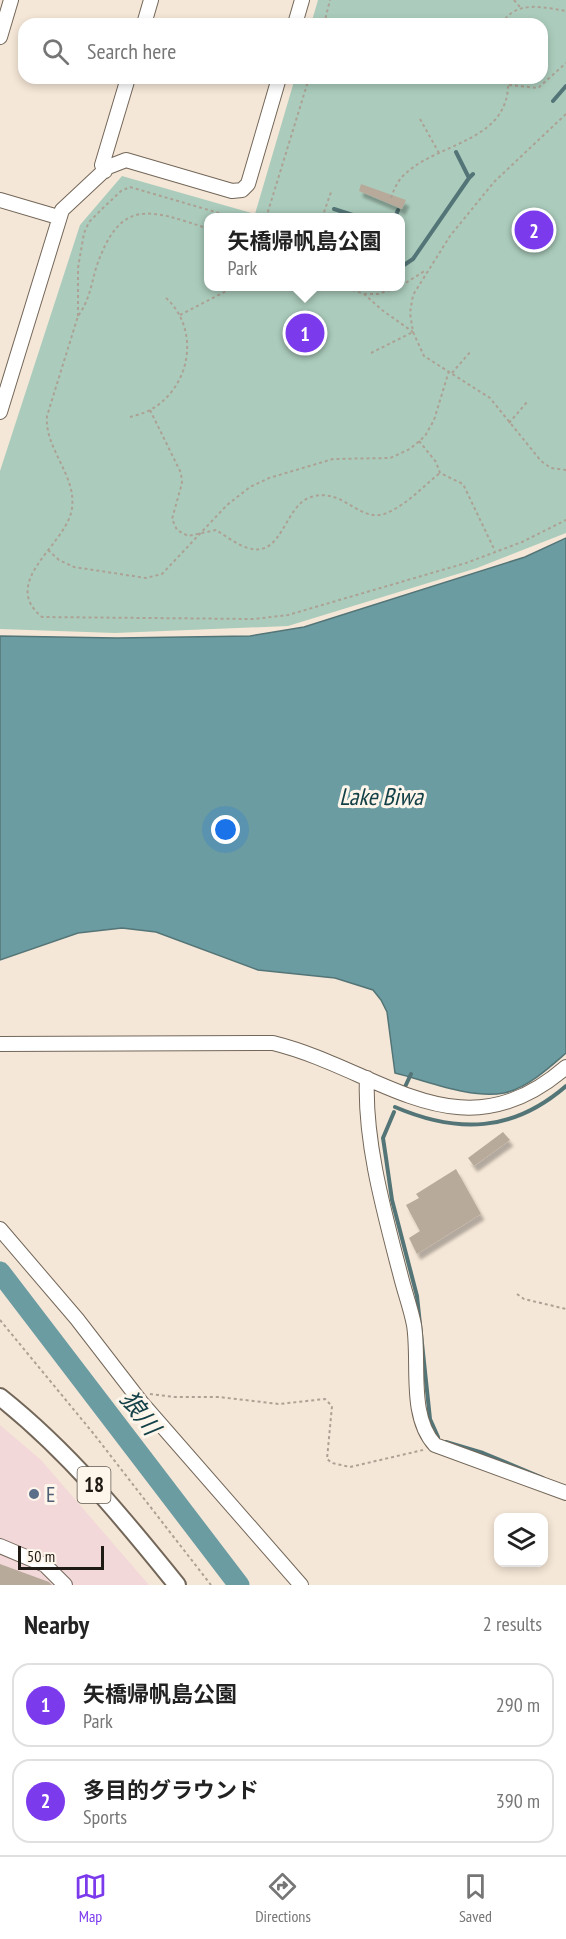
<!DOCTYPE html>
<html lang="en">
<head>
<meta charset="utf-8">
<style>
  body { margin:0; font-family:"PT Sans Narrow","Noto Sans JP",sans-serif; background:#f6f6f6; color:#222 }
  .controls { position:absolute; right:18px; bottom:18px; display:grid; overflow:hidden; border-radius:12px; box-shadow:0 3px 9px #0003 }
  .controls button { width:54px; height:54px; display:grid; place-items:center; padding:0; border:0; border-bottom:2px solid #e0e0e0; background:#fff; color:#222; font:30px sans-serif }
  .scale { position:absolute; left:18px; bottom:15px; width:86px; box-sizing:border-box; padding-left:6px; border:3px solid #1f1a14; border-top:0; font-size:16px; line-height:21px; white-space:nowrap; color:#1f1a14; -webkit-text-stroke:4px #fef5eb; paint-order:stroke }
  .you { position:absolute; left:226px; top:830px; width:21px; height:21px; margin:-15px; border:4px solid #fff; border-radius:50%; background:#1a73e8; box-shadow:0 0 0 9px #1a73e833 }
  .badge { display:grid; place-items:center; width:39px; height:39px; border-radius:50%; background:#7c3aed; color:#fff; font-size:20px; font-weight:700 }
  .pin { position:absolute; translate:-50% -50%; border:3px solid #fff; box-shadow:0 2px 6px #0006 }
  .popup { position:absolute; left:204px; top:213px; width:201px; height:78px; box-sizing:border-box; display:grid; place-content:center; border-radius:12px; background:#fff; filter:drop-shadow(0 2px 4px #0005); font-size:20px; white-space:nowrap; color:#767676 }
  .popup b { font-size:22px; color:#222 }
  .popup::after { content:''; position:absolute; left:50%; top:100%; margin-left:-12px; border:12px solid transparent; border-top-color:#fff }
  .list { margin:0; padding:0; list-style:none }
  h2 { display:flex; justify-content:space-between; align-items:center; height:78px; margin:0; padding:0 24px; font-size:26px }
  h2 small { font-size:20px; font-weight:400; color:#767676 }
  .list li { display:grid; grid-template-columns:39px 1fr auto; gap:18px; align-items:center; box-sizing:border-box; height:84px; margin:0 12px 12px; padding:0 12px; border:2px solid #e0e0e0; border-radius:18px }
  .list b { display:block; font-size:22px; white-space:nowrap }
  .list p { margin:0; font-size:20px; white-space:nowrap; color:#767676 }
  .list em { font-size:20px; font-style:normal; color:#767676 }
  .icon { flex:none; width:33px; height:33px; fill:none; stroke:currentColor; stroke-width:2; stroke-linecap:round; stroke-linejoin:round }
  .map { position:relative; flex:none; width:566px; height:1585px; overflow:hidden }
  .search { position:absolute; background:#fff; box-shadow:0 3px 9px #0003; left:18px; right:18px; top:18px; height:66px; display:flex; align-items:center; gap:15px; box-sizing:border-box; padding:0 21px; border-radius:18px; color:#767676; font-size:22px }
  .sheet { height:270px; background:#fff }
  nav { display:flex; justify-content:space-around; align-items:center; box-sizing:border-box; height:84px; border-top:2px solid #e0e0e0; background:#fff; font-size:16px; color:#767676 }
  nav a { display:grid; justify-items:center; gap:3px }
  nav .on { color:#7c3aed }
  .map>svg:first-child { display:block }
  .commercial { fill:#f3d8da }
  .green { fill:#abccbc; fill-rule:evenodd }
  .water { fill:#6b9ca2; stroke:#547577; stroke-width:1.5 }
  .lines { fill:none; stroke-linecap:round; stroke-linejoin:round }
  .stream { stroke:#547577; stroke-width:4 }
  .river { stroke:#6b9ca2; stroke-width:21 }
  .building { fill:#b7aa9a; filter:url(#shadow) }
  .minor-casing { stroke:#736759; stroke-width:16 }
  .major-casing { stroke:#736759; stroke-width:20 }
  .path { stroke:#aca194; stroke-width:2; stroke-dasharray:3 3; stroke-linecap:butt }
  .minor { stroke:#fff; stroke-width:14 }
  .major { stroke:#fff; stroke-width:16 }
  .service-dot { fill:#5c6f8a; stroke:#fef5eb; stroke-width:2 }
  .labels { text-anchor:middle; stroke-width:6; stroke-linejoin:round; paint-order:stroke }
  .shield { fill:#fef5eb; stroke:#625c54; stroke-width:1.5 }
  .shield-label { font-size:21px; font-weight:bold; fill:#1f1a14 }
  .service-label { font-size:22px; fill:#4e5e75; stroke:#fef5eb; text-anchor:start }
  .water-label { font-size:24px; font-style:italic; fill:#134147; stroke:#fef5eb }
</style>
</head>
<body>
<div class="map">
<svg width="566" height="1585" viewBox="0 0 566 1585">
  <defs>
    <filter id="shadow"><feDropShadow dx="3.5" dy="6" stdDeviation="1.5" flood-color="#0004"/></filter>
  </defs>
  <rect width="100%" height="100%" fill="#f5e7d7"/>
  <path class="commercial" d="M0,1425L41,1460L149,1585H0Z"/>
  <path class="green" d="M318,0H566V533L477,568L288,626L115,633L0,629V471L80,225L122,176L255,214L295,78H542V24H311ZM209,218H401V286H209Z"/>
  <path class="water" d="M566,538V1053C549,1068 527,1088 504,1093C470,1099 428,1081 395,1073L387,1012L381,1000L373,990L335,978L258,970L156,932L122,928L78,933L0,960V636L117,638L250,636L304,627L525,557Z"/>
  <g class="lines">
    <path class="stream" d="M553,101L566,86
      M456,152L469,178L473,174
      M334,209L362,218
      M395,218L398,210
      M401,267L413,259L469,178
      M404,1089L411,1074
      M395,1107C458,1134 513,1132 566,1086
      M394,1112L383,1138L386,1158L392,1200L417,1296L430,1419L438,1437
      M446,1442L483,1453L543,1478"/>
    <path class="river" d="M0,1272L239,1585"/>
  </g>
  <path class="building" d="M361,184L406,200L402,209L359,191Z
    M503,1132L510,1140L474,1166L468,1158Z
    M456,1169L481,1214L417,1254L409,1238L420,1231L406,1205L419,1198L416,1194Z
    M0,1564L49,1582L52,1585H0Z"/>
  <g class="lines">
    <g class="minor-casing">
      <path id="minor" d="M144,24L151,0
        M295,24L302,0
        M0,37L11,0
        M105,171L102,165L128,78
        M0,200L58,217
        M0,412L62,210L108,167L126,160L232,191L242,190L248,184L279,78
        M0,1044L273,1043C382,1070 460,1159 566,1067
        M367,1078C364,1142 385,1215 401,1277C405,1293 411,1309 414,1325C420,1362 408,1416 435,1445L566,1493
        M0,1229L77,1319L141,1402L301,1585
        M0,1546L45,1565L65,1585"/>
    </g>
    <g class="major-casing">
      <path id="major" d="M0,1397C68,1451 123,1518 177,1585"/>
    </g>
    <path class="path" d="M514,0L520,7
      M324,24L330,0
      M502,24C515,0 543,7 566,11
      M509,85L538,88L566,63
      M566,114L494,182L450,236L413,295L410,313L413,332L424,356L490,398L541,461L551,468L566,470
      M420,119L439,153
      M391,198C394,189 398,180 405,174C440,141 512,142 508,78
      M266,218L309,78
      M322,218L331,192
      M209,229C149,209 120,197 96,268C91,286 89,301 78,316L47,416C44,450 80,478 71,513C62,547 0,583 42,617L254,619L288,615L466,563L522,542L566,520
      M341,286L364,294L382,310L413,332
      M401,286L426,270
      M364,294H378L401,286
      M180,315L236,286
      M78,316V268L84,233L89,222L103,208L121,191L130,187L236,218
      M371,353L413,332
      M452,373L471,351
      M150,410L181,473L182,483L172,519L177,530L188,536L216,530C226,536 237,545 248,548C283,559 284,505 311,497C342,487 359,522 384,514C406,506 422,487 440,473
      M130,417C137,415 145,413 152,409C192,385 200,328 165,297
      M509,423L527,402
      M419,441L436,462L440,473L463,484L495,551
      M48,550L59,560L74,567L146,578L162,574L227,505L250,487L269,478L333,459L390,458L410,449L425,436L434,420L449,371
      M517,1294L524,1299L566,1309
      M0,1320L93,1433L211,1585
      M150,1394L174,1397H219L279,1404L325,1399L332,1406L327,1459L332,1463L350,1467L423,1450"/>
    <use href="#minor" class="minor"/>
    <use href="#major" class="major"/>
  </g>
  <circle class="service-dot" cx="34" cy="1494" r="6"/>
  <g class="labels">
    <rect class="shield" x="77.5" y="1467" width="33" height="36" rx="4.5"/>
    <g class="shield-label">
      <text x="94" y="1492">18</text>
    </g>
    <g class="service-label">
      <text x="46" y="1502">E</text>
    </g>
    <g class="water-label">
      <text x="381" y="805">Lake Biwa</text>
      <text transform="translate(140 1413) rotate(53)" y="8">狼川</text>
    </g>
  </g>
</svg>
<div class="controls">
<button><svg class="icon" aria-label="layers" viewBox="0 0 24 24"><path d="M12 4l9 5-9 5-9-5zM3 14l9 5 9-5"/></svg></button>
</div>
<div class="scale">50 m</div>
<div class="you"></div>
<div class="pin badge" style="left:305px;top:333px">1</div>
<div class="popup"><b>矢橋帰帆島公園</b>Park</div>
<div class="pin badge" style="left:534px;top:230px">2</div>
<div class="search"><svg class="icon" aria-label="search" viewBox="0 0 24 24"><circle cx="10" cy="10" r="6"/><path d="M15 15l6 6"/></svg>Search here</div>
</div>
<section class="sheet">
<h2>Nearby<small>2 results</small></h2>
<ul class="list">
<li><span class="badge">1</span><div><b>矢橋帰帆島公園</b><p>Park</p></div><em>290 m</em></li>
<li><span class="badge">2</span><div><b>多目的グラウンド</b><p>Sports</p></div><em>390 m</em></li>
</ul>
</section>
<nav>
<a class="on"><svg class="icon" aria-label="map" viewBox="0 0 24 24"><path d="M3 6l6-2 6 2 6-2v14l-6 2-6-2-6 2zM9 4v14M15 6v14"/></svg>Map</a>
<a><svg class="icon" aria-label="directions" viewBox="0 0 24 24"><path d="M12 3l9 9-9 9-9-9zM9 14v-3h6M13 9l2 2-2 2"/></svg>Directions</a>
<a><svg class="icon" aria-label="saved" viewBox="0 0 24 24"><path d="M7 4h10v16l-5-4-5 4z"/></svg>Saved</a>
</nav>
</body>
</html>
